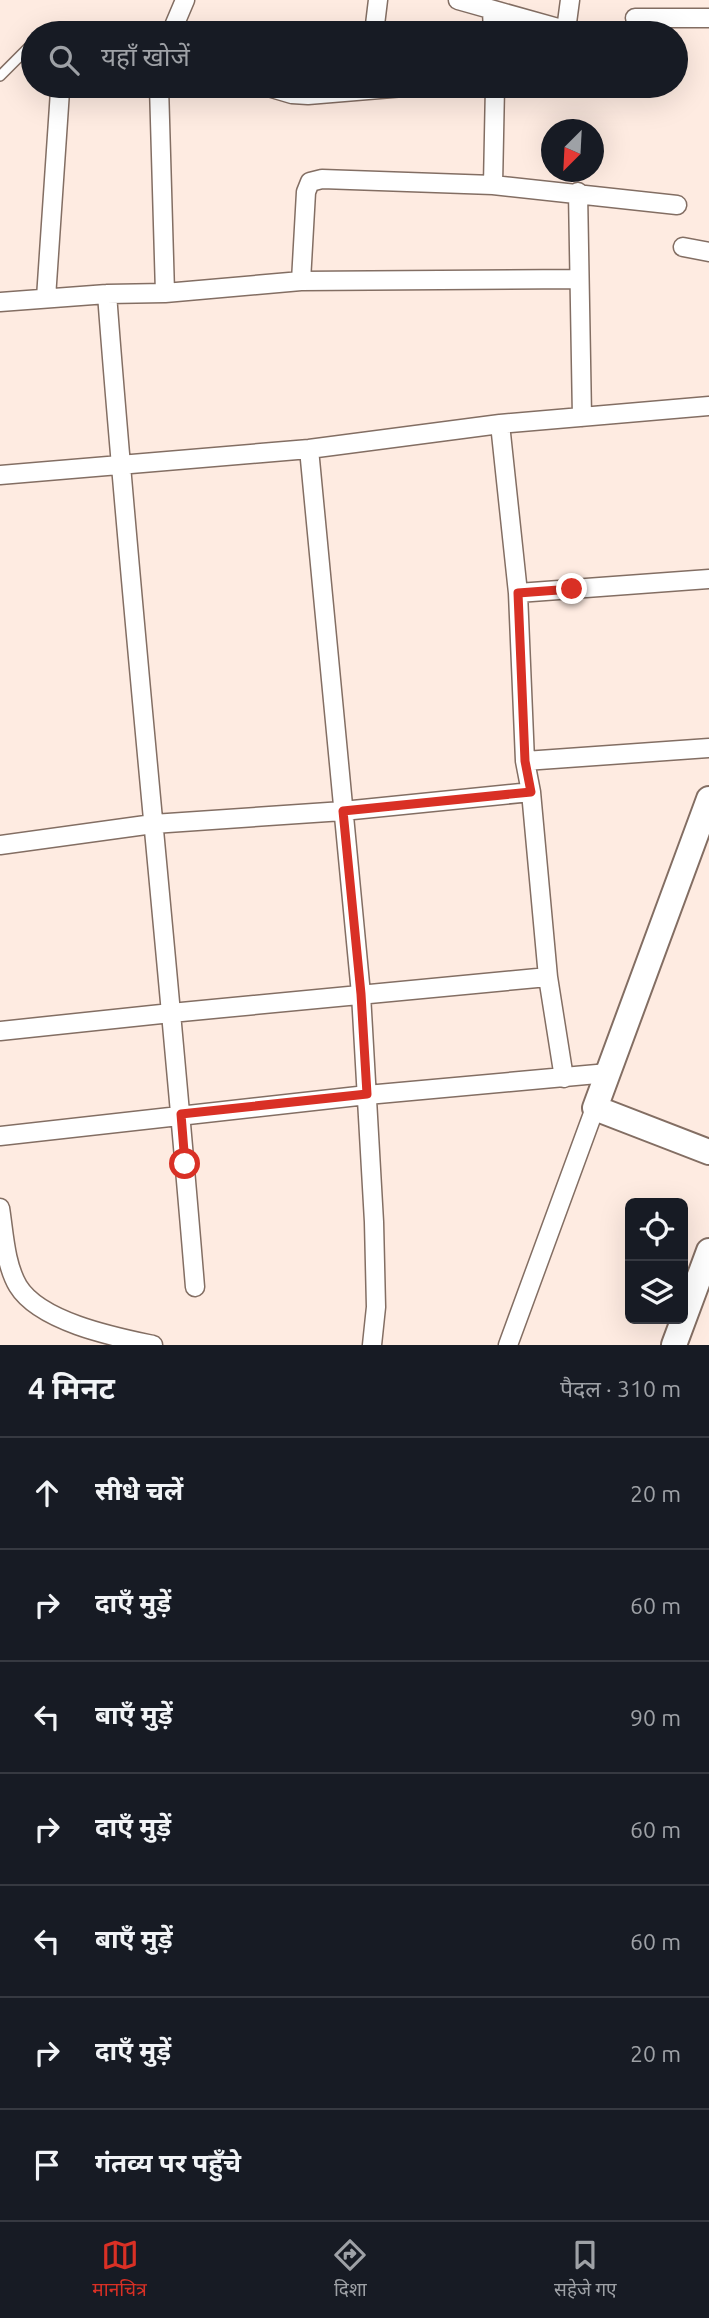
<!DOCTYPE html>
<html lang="hi">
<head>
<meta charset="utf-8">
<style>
  body { margin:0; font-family:Ubuntu,"Noto Sans Devanagari",sans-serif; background:#20242c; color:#f1f3f6 }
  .controls { position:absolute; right:21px; bottom:21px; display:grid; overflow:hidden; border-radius:10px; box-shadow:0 7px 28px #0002 }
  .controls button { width:63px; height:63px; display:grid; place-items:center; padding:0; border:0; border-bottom:2px solid #363941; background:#171b24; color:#f1f3f6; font:35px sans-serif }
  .compass { position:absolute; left:541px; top:119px; width:63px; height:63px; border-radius:50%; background:#171b24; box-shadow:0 7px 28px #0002; rotate:204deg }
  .stop { position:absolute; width:21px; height:21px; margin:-16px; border:5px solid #d93025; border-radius:50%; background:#fff }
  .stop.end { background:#d93025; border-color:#fff; box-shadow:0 2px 7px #0008 }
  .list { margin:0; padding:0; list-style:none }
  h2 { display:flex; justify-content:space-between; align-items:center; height:91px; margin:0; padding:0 28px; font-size:30px }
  h2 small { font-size:23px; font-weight:400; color:#9ea1a6 }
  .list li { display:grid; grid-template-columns:46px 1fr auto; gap:21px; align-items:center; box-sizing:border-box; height:112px; padding:0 28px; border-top:2px solid #363941 }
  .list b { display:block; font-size:26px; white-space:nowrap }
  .list em { font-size:23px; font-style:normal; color:#9ea1a6 }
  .icon { flex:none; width:38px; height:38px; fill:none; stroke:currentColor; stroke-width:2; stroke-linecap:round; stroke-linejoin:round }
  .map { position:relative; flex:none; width:709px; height:1345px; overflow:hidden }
  .search { position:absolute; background:#171b24; box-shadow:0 7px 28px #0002; left:21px; right:21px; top:21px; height:77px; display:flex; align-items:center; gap:18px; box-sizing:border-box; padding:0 24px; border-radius:38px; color:#9ea1a6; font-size:26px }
  .sheet { height:875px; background:#171b24 }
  nav { display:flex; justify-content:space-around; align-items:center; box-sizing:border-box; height:98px; border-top:2px solid #363941; background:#171b24; font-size:19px; color:#9ea1a6 }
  nav a { display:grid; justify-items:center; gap:4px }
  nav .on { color:#d93025 }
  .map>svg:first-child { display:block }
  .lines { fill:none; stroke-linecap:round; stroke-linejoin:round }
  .lane-casing { stroke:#836e63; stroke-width:12 }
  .street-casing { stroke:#836e63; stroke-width:21 }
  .secondary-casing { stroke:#836e63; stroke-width:28 }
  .lane { stroke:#fff; stroke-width:9 }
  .street { stroke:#fff; stroke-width:18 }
  .secondary { stroke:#fff; stroke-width:24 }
  .route { stroke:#d93025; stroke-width:9 }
</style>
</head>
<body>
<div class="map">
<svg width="709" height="1345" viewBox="0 0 709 1345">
  <rect width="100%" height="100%" fill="#feebe1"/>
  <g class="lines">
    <g class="lane-casing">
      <path id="lane" d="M0,76L29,47"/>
    </g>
    <g class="street-casing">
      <path id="street" d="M458,0L576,33
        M492,10L493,33
        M635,18H709
        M566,30L570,0
        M171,33L185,0
        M374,33L378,0
        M159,86L165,293
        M265,86L292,94L308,95L416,86
        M493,185L495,86
        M578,192L582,417
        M683,247L709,252
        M301,281L306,192L310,182L322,179L493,185L677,205
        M107,294C132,625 168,955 195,1287
        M46,298L60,91
        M0,302L107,294L165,293L301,281L579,279
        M500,424L518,593L525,761L531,792L548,977L564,1078
        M309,449L361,994L374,1222L376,1307L372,1345
        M0,475L309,449L500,424L709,406
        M518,593L709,579
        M525,761L709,748
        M0,845L153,824L343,811L531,792
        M0,1031L171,1013L548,977
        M0,1136L367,1095L608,1073
        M0,1208C4,1233 5,1264 18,1286C40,1322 115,1337 153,1345
        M508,1345L595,1108"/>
    </g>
    <g class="secondary-casing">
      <path id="secondary" d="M709,799L595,1108L709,1152
        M674,1345L709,1251"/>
    </g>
    <use href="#lane" class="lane"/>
    <use href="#street" class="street"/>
    <use href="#secondary" class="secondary"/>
  </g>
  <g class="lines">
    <path class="route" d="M185,1164L181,1114L367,1094L361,994L343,811L531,792L525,761L518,593L572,589"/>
  </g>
</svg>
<div class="controls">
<button><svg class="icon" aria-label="locate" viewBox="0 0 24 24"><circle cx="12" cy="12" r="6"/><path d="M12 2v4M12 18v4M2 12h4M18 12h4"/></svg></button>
<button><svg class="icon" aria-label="layers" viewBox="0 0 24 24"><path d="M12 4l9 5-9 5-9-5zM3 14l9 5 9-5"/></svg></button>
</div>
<svg class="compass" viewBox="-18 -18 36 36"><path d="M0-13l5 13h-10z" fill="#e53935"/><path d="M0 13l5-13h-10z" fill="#9ea1a6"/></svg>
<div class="stop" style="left:185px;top:1164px"></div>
<div class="stop end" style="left:572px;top:589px"></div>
<div class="search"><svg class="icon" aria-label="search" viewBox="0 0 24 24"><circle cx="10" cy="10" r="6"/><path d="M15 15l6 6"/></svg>यहाँ खोजें</div>
</div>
<section class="sheet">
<h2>4 मिनट<small>पैदल · 310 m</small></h2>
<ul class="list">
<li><svg class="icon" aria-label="ahead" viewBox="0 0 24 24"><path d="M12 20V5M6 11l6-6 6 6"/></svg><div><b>सीधे चलें</b></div><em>20 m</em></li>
<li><svg class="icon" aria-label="right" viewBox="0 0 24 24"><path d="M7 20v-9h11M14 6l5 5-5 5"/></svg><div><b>दाएँ मुड़ें</b></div><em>60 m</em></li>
<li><svg class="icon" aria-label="left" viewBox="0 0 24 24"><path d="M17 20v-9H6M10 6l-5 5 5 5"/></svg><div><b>बाएँ मुड़ें</b></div><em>90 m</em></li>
<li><svg class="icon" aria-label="right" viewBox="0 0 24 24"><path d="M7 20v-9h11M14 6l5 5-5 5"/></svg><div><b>दाएँ मुड़ें</b></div><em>60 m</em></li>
<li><svg class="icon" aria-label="left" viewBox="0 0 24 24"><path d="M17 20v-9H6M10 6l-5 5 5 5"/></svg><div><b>बाएँ मुड़ें</b></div><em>60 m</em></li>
<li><svg class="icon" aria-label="right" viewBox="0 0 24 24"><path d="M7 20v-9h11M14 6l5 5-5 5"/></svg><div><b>दाएँ मुड़ें</b></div><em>20 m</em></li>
<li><svg class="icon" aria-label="arrive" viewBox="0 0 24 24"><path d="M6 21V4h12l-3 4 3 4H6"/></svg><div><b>गंतव्य पर पहुँचे</b></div></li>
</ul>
</section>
<nav>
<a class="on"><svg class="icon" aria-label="map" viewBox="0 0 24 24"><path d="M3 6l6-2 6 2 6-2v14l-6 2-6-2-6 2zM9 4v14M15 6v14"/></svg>मानचित्र</a>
<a><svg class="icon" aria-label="directions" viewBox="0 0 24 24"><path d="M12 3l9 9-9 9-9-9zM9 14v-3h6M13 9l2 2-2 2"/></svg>दिशा</a>
<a><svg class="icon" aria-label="saved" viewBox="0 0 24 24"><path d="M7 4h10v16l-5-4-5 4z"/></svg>सहेजे गए</a>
</nav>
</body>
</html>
